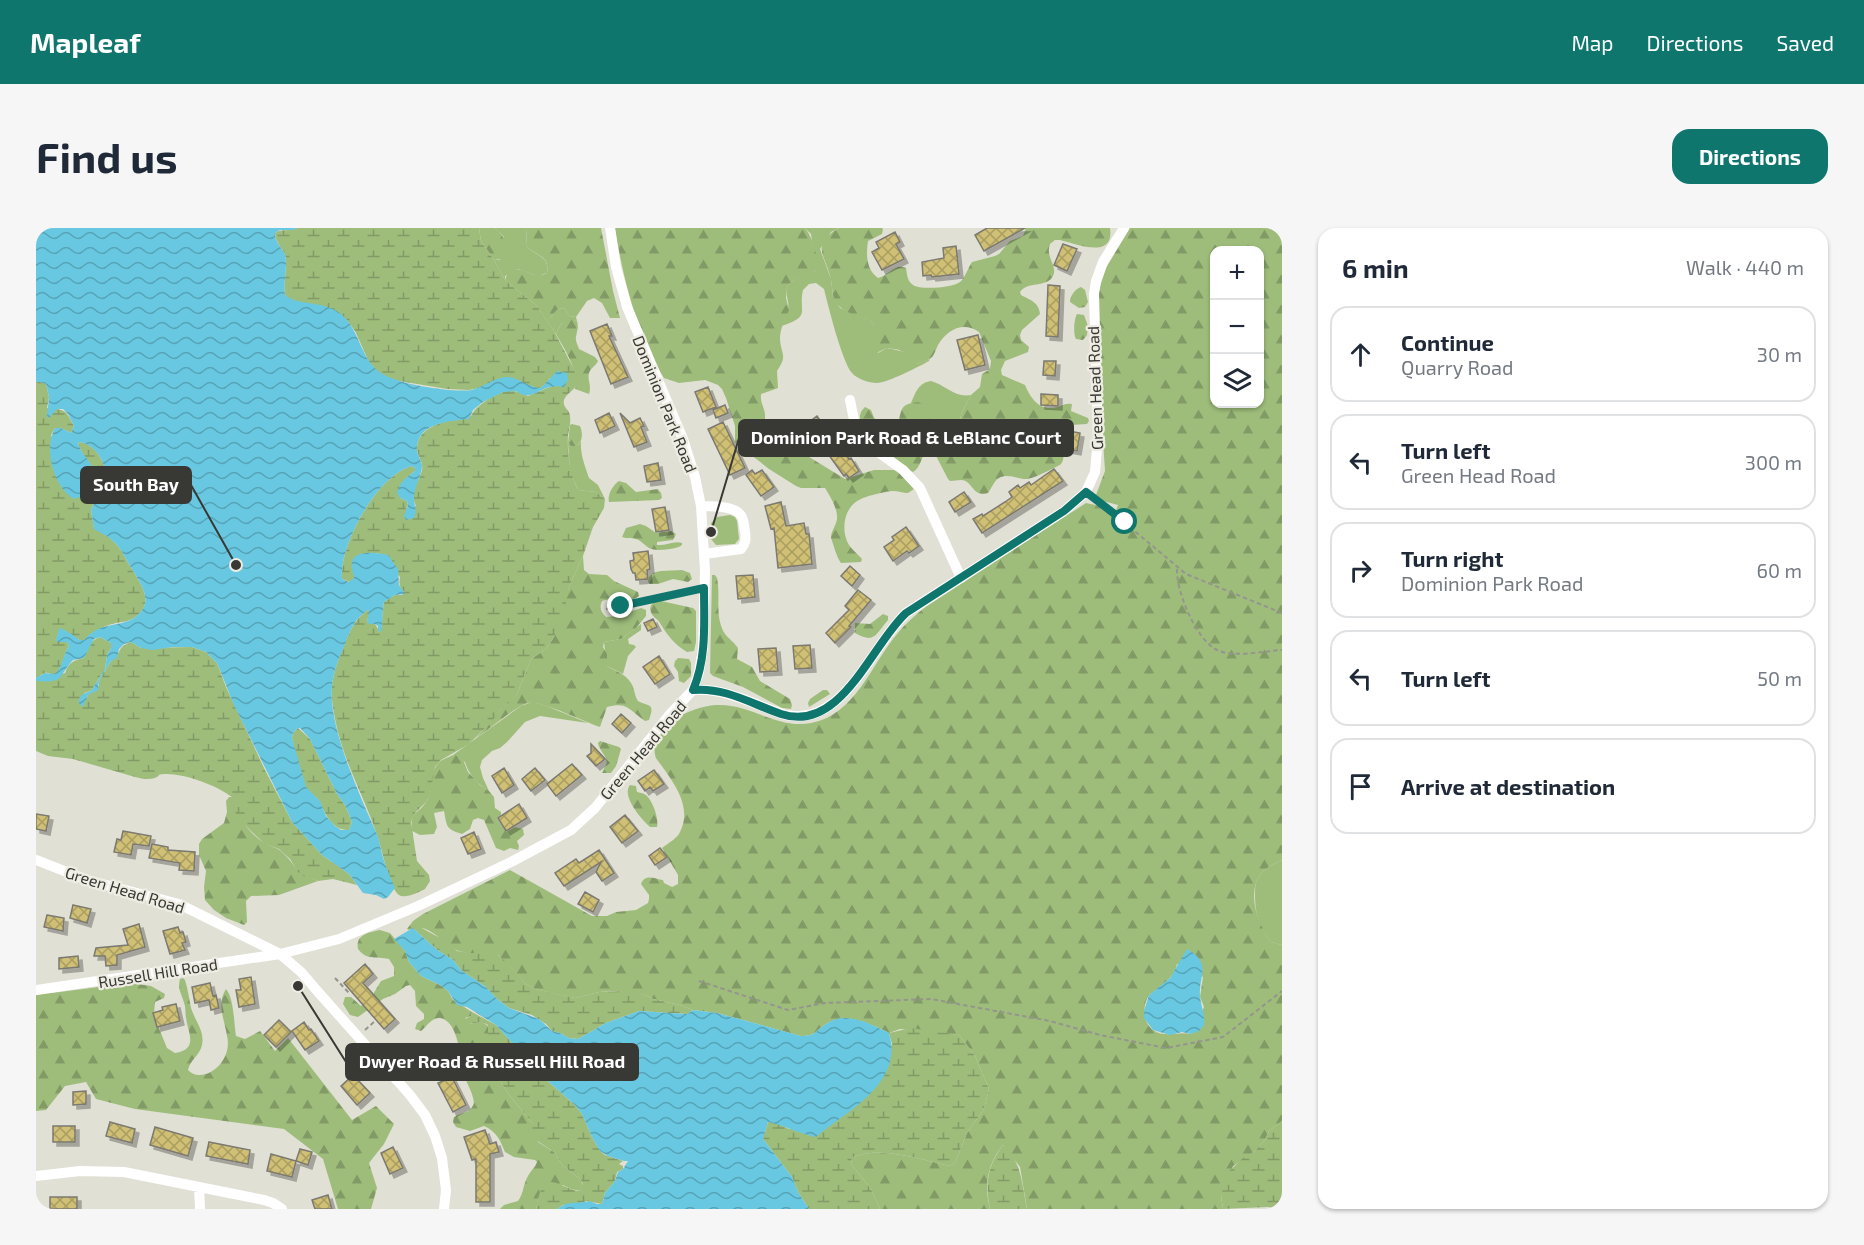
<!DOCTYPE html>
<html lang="en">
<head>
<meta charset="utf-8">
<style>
  body { margin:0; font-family:"Exo 2",sans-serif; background:#f6f6f7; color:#1f2937 }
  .controls { position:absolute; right:18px; top:18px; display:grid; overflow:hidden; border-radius:12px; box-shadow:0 2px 4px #0004 }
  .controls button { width:54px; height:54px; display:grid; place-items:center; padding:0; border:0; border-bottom:2px solid #e0e1e3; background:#fff; color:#1f2937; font:30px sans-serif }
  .stop { position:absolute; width:18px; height:18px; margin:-14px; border:4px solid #0f766e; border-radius:50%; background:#fff }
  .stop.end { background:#0f766e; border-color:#fff; box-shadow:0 2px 6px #0008 }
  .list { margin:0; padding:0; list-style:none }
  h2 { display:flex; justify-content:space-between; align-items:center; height:78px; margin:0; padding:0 24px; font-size:26px }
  h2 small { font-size:20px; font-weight:400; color:#747a83 }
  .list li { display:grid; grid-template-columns:39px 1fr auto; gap:18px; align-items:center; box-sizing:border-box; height:96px; margin:0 12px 12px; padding:0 12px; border:2px solid #e0e1e3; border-radius:18px }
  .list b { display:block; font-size:22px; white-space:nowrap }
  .list p { margin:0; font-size:20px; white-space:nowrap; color:#747a83 }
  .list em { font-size:20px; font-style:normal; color:#747a83 }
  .icon { flex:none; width:33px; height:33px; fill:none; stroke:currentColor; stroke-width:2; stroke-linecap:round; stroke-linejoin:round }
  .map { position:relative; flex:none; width:1246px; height:981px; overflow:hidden; border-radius:18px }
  header { display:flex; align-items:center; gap:36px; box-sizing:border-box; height:84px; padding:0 30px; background:#0f766e; color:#fff }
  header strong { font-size:28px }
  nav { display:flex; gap:33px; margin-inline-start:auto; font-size:21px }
  .intro { display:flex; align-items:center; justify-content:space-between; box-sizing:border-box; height:144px; padding:0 36px }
  h1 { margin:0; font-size:42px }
  .button { padding:15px 27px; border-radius:18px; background:#0f766e; color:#fff; font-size:21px; font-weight:700 }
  main { display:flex; gap:36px; padding:0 36px }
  aside { flex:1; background:#fff; border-radius:18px; box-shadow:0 2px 4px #0004 }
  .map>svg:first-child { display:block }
  .grass { fill:#9ebd7b }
  .forest { fill:url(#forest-firs); fill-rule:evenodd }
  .wetland { fill:url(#wetland-marsh) }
  .water { fill:url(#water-waves); fill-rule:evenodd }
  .building { fill:url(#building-cross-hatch); stroke:#7b7970; stroke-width:1.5; filter:url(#shadow) }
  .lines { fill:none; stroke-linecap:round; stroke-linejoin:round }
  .path { stroke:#95958d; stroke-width:2; stroke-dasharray:4.5 3; stroke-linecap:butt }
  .minor { stroke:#fff; stroke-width:10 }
  .route { stroke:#0f766e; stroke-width:8 }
  .labels { text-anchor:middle; stroke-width:4.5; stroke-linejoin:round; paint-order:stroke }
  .street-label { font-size:16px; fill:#383834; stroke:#efede3 }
  .leader { fill:none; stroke:#383834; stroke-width:2 }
  .callout-dot { fill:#383834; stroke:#efede3; stroke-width:2 }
  .callout { fill:#383834; stroke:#383834; stroke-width:2 }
  .callout-label { font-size:18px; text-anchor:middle; font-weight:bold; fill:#fff }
</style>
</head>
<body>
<header>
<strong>Mapleaf</strong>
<nav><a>Map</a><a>Directions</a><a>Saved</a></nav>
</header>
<div class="intro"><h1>Find us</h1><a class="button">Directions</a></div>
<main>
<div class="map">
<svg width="1246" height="981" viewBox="0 0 1246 981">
  <defs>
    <pattern id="forest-firs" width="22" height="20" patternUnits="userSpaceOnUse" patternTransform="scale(1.5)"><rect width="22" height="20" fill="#9ebd7b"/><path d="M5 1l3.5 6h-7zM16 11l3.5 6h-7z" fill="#829b66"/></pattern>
    <pattern id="wetland-marsh" width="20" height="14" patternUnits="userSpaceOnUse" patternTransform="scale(1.5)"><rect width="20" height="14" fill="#9ebd7b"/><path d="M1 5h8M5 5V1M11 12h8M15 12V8" fill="none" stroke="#829b66"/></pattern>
    <pattern id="water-waves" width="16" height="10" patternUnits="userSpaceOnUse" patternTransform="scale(1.5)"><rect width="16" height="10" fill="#68c8e1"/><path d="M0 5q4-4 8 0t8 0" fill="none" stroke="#57a3b7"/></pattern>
    <pattern id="building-cross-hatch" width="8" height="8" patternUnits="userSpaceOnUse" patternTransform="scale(1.5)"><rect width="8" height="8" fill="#cfc075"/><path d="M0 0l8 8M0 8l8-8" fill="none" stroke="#a99d61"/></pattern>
    <filter id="shadow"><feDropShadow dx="4" dy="4" stdDeviation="0" flood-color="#0004"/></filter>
  </defs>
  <rect width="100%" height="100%" fill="#e1e0d5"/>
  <path class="grass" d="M459,0H490L491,19C501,28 514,29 511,45L502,48L482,41L469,48V52L458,32H464L468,9Z
    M769,0H803L795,4L784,21L795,51L797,68L804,80L837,94L838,101L837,107L842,125L851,120L869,124L881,136L894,131L893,133C884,138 851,155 841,155C833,155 821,151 816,145C806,134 792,77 788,61L780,55L773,56L767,62C762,84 776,88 746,98C748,90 754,83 752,74C751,68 750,65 751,59C759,47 769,50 780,42L775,6Z
    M526,80L529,81L533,88L540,89L541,93L538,92L525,96L520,106L509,90H514L521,82Z
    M895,153C910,157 918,170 935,167L926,184L918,213L915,216L906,214L897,199L889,178L875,175C880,164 882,155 895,153Z
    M545,213C544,226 549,238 553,250L562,257L569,271L560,264L542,262L534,243L532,215L535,218L542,217Z
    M694,287L699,289L701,293L703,311L699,316L680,317L675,311V295L681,289Z
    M605,396V402L592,411L593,416L598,417L600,419L592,428L587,446L571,438L568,414L585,411Z
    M787,462H791L794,466L773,479L772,475L774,471Z
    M496,474L508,477L552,495L504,488L489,494L471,514L464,520L456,523L446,532L444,539L447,550L453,563C441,556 433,547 429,534L417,527L485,478Z
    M1246,632V717L1235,714C1223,697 1219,687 1219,666C1219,662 1219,656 1221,652C1225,642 1237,636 1246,632Z"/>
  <path class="forest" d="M443,0H459C470,10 473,17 467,31L458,32L445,13Z
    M490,0H565L577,63L584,90H574L566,75L558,70L551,73L540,89L533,88L529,81L526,80L521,82L514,90H509L501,78L469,52L472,43C488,36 496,53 511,45C514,28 501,28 491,19Z
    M579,0H769C776,7 782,30 782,40C772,51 760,46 751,59L750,70L753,82C749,92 744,100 744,111C745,127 752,127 741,143L742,160L725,166C724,175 728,178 729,186C730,193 725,198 726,205L738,214L765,224L809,251L838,242H858L864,244L878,261L872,265C867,265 862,263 857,263C852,263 830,268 825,271C808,278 804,302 813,317C816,322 822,326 826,331L825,334L805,335C800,328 798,318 795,310C795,303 800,298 801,291C802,281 794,268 789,260H765L760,258L733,241L699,214V198L690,170L686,161L682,157L669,152L643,155L628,150C601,106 587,51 579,0Z
    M803,0H846L847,1L846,6L832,13C830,27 830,41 842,50C853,48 858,35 870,40C871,46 871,53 877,57C884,62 916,60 924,54C929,50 932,40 936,34L959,28L963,26L974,13L987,8L990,0H1074C1079,32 1040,16 1024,12H1019L1014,16C1009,29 1022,38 1017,48C1011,60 991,53 984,64L985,67C994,72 1003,74 1004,86L986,102L984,107L985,112L993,119L992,124L969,133L965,142L966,147L989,157C995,171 1004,184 1022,179C1027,177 1030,175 1036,176L1035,183L1052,190L1053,193L1051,196L1035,197L1030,199C1024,212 1031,229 1025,236C1021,239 995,252 990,251C981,251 972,245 963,250C957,254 956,260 952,265C936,270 937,252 925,252C921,252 918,253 914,253L912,251L898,224L891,222C885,229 885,239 877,244C861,238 807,198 829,179L835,182C841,198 846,205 863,192C866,178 867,176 882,174L889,177C895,188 901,225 918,213L926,184L935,167L944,159L946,146L954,141L955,133L943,104C927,93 911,102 902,117C900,121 898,128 895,130C891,133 885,134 881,136L876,135C869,121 865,122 851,120L838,126L834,124C830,114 839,105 837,94C828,90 809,85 803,78C795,70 797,61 795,52C790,27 773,17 803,0Z
    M1094,0H1246V632C1237,636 1225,642 1221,652C1213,673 1223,697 1235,714L1246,717V893L1233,903L1229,912L1218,924L1197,938L1185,968L1187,981H991L984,939L967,917C951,937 948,957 954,981H844L835,961L815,936L816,930C841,917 887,932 913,938L919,935L931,905L948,881L953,861L939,828L923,807L864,801L853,805C835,796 809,783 790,796C779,803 780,808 765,808L681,785L657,782L644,777L617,771L609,767L579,763L563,764L539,770L520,766L499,761L490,756L462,727C450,726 435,727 423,723C405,717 394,692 373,702L371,701L377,693L387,686L474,642L556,688H571L580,684L600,682L612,675L613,671V667L605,656C609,645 619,651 627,652L628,655L636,659L642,656V647L626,620C632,615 641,611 644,604C658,577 634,550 620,530C616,518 621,510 629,501C636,492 644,487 655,483C705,462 732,503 775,495C819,487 835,437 861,406C870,395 880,386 891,378L1050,275L1064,278L1078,288L1082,277L1067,273L1060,267L1069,243L1062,134V65L1070,40ZM1178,22H1224V176H1178ZM1141,736L1167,749L1164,769L1168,779L1155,806C1143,804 1128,810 1117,802C1107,795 1106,777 1113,767C1113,767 1120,762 1121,761C1129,755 1139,747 1141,736Z
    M1045,59L1049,62L1052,74L1049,79L1043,80L1034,74C1034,68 1039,61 1045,59Z
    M1041,86L1048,87L1052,98L1051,107L1047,112L1040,111C1037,106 1038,91 1041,86Z
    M536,91L541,93C543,100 541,102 540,109C539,113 542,117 543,121L559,129L562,133C560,138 555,139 553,145C551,152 556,158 553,166L539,161C544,145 528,120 520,106L525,96Z
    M536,196L544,198C547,205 547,214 540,218H535L532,215L534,197Z
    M583,253L590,255L600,264L622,261L625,265L626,270L623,272L573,274C571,267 577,257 583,253Z
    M604,296L610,298L620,305L635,303L640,306L637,312L621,314V317C630,318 638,312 646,315V317C642,321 619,324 613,320C608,317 606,313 600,311C595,309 591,311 586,309L590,300Z
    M547,328L548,342L553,346L571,347L578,353L602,364L603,368C593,377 579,368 566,373C563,380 565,384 570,389L582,388L605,380L610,382V388L600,400L585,411L568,414L567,419L571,426V438C579,443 590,446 595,455C599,461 598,467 602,473C614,479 619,475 613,492L609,493C594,483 592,473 571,479L564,499C549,494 504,472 492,475C480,478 453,502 440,510L465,481L481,466L495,431L510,421L518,409L533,359Z
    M625,343L646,342L654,345L656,351L652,354L637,351L622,356H614L612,354C613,346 618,344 625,343Z
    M676,347H679L681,350C685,368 678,389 689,406C693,411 698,414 702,420L701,431L716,439L724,453L754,471L756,477L755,481L746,480L707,459L677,448L674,445Z
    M625,373L657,380L660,383V414L658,423L651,424C638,416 632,408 624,395C622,391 616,389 615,384C613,379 615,378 617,374Z
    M847,386L852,388V392C839,407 839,416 819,405V395L834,396Z
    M642,430L653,431L655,435V448L648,455L643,453L642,444L638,438L639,433Z
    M564,513L583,519L585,521L580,538L575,545H566C567,542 569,539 570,537C573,529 563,523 562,515Z
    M417,527L426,529L432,544L444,557L453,563L458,569L459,580L465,584V587L461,590L470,604L479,599L487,601L488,607L481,613L483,618L482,622L474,620L468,623L460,620L448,592L442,590L437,592L434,601L426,606C410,601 411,599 408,583L398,585L401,599L398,606L384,607L376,603C374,582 382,587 390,574C398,563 393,547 401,537C405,531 411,530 417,527Z
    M594,557L600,558L601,564C605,565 608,565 611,568C617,574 623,591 621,599H614C605,591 585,568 594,557Z
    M193,569H196C204,589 210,604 229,615C234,619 241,619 246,624C262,639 258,645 282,653L243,667L215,668L210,673L211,694L208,697L190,690L178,682L169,672L168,659L170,643L163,627V616L166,611L188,595L191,584L190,573Z
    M344,702L354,705L369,723L373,734L385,748L404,757L412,763L417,772L436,784L435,788L429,790L433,796L446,794L452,798L462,850L474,868L497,896L502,914L518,924L527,938L544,951L547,957L544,963L535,961L527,957L502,972L500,981H464L468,977L482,973C488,965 487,956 492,948C495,942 499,940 501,934L499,932L478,929L469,924C464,912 461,904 448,898L434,903L420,899L417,894L418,889C427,884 434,886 438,875C437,864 430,855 427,844C424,831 423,793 404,790C396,789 390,799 385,803L379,801L381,795L388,791V786L380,778L379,763L374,757L370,758L359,766L347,771L322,789L314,787L307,776L309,769H315L325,778L336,768L345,753L358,748V739L353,731C340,728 331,733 322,721C319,707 333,704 344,702Z
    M147,750L149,752C152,761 153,771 155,780C159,793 169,803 166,817C164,827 154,832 152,842C157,847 162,848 170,846C185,841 195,824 191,808C189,793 180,776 190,761C198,770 198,796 200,808L209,811L224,803L239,823L252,810L316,892L340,878L358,896L348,916L333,935L341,960L335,981H302L287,931L248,901L99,881L60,871L50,854L29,858L10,882L0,883V767L94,755L115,758L129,766L128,770L119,774L118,786L122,798L131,820L139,825C163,821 152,805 150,790C149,784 150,780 148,775C146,766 141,761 144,751Z"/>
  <path class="wetland" d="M261,0H443L445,13L458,32L469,52L501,78L518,103L540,145V158C537,163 530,166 528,172C526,179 534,182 534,188C535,194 533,201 532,207C531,226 534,246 542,262L560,264L569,271L568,280L557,299L547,328L533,359L528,385L518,409L510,421L495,431L481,466L475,473L465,481L456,493L433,516L405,532L399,539L394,567L390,574L379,585L375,594L381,633L393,647L394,653L389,661C384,664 369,671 363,667C353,660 346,620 341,607C328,568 307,533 299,491C297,480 295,470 296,459C297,446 302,432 307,420C313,405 318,391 332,382L334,384L331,393L334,396H339L344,404C347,394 346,384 348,374L359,367H366L368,364C363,360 363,355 364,349L342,325H330L318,345V350L314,354L306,351C303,317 341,247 376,238L379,240V243L374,247L364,270L371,273L372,277L370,281L380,278C373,264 383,254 386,242C388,233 380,227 381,219C383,195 417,192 435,188C439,178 461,164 472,163C479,162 485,165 492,168L516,158H528L514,150L510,156L505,160L448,159L433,162L411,161L357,152L343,145L333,134L319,103L310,91L254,71L249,67C247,54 252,37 249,27C246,19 239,14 239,5C246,0 253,4 261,0Z
    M0,154H4L10,156L13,169L11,180C30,182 29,181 38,198L35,205L25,200H19L15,207L38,270C53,267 55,258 59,245C54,234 44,225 42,214C58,214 71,235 69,249L55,282L58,300C65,304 72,308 78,314C86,321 90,332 96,341C105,357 120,375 98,390C92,394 83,394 76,396C65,399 56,404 48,412H43L28,402L25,414H31L33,418C28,425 26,443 19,446C14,448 14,444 9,445C6,446 3,448 0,450Z
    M64,409L75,415V420L71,427L69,441L55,463L48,465L49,473L52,467L63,458V453L75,433C86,426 80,419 95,414L105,420L156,419L170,424L181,435L190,459L229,542L256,594L286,627L313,646L321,657L297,651L282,653L269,649L262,644L254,631L243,621L229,616L217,605L205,593L194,577L196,569C180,557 148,545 128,546C119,547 127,546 119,550C112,552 106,551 99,549L37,531L12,528L0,523V453L29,445C33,434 38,432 48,430C52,421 54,412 64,409Z
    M262,500L274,511L301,566L309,577L316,594L313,602C297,603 290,587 284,575C282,569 275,566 271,561C265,551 259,522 256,510L257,505Z
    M384,699L404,710L421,723L435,725L458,724L469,733L490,756L499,761L539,770L563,764L590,763L609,767L617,771L644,777L657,782L651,786L603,783L570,795L542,811L533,810L524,805L516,803L510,796L496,787L473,780L461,771L450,759L425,742L417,732L400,721L377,700Z
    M436,784L460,797L505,847L539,877L546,886L556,909L564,923L569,927L587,933L583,936L587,938V941L581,944L579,953L569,965L566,976L550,973L546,975L527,977L521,981H500C507,942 514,954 541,963H544L547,956L544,951L527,938L518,924L497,910L494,906L497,896L474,868L462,850L458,828L452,815V797L446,794L433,796L428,795L427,792L435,788Z
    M875,800L923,807L939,828L953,861L948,881L931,905L919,935L913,938C887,932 841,917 816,930L815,936L835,961L844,981H773L762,964L756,949L727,911L732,894L743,896L753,901L798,894L816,881L856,816L853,805Z
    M1246,893V981L1232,979L1187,981L1185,968L1190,946L1207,930L1218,924L1229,912L1233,903Z
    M967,917C986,934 986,957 991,981H954C949,956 951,938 967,917Z"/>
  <path class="water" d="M0,0H261L257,2H244L239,5C239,15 246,19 249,27C252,38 247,54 249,67C262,78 287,72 305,86C323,101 324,128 342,143C357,156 416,165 436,162C447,159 459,150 470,149C483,149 492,160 505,160L521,143L531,145L532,152L528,159C523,158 518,158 513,159C500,163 493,173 480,163L467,164L447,174L437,182L433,191C415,193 383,194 381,219C380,226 385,231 386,237C387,242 379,259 378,268C377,276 382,281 378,290L370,292L368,288L372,277L371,273L364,270L361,265C364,253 370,250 379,243V240L376,238C341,247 303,317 306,351L313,354L318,350C318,347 316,344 316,340C312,321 340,324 352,327L362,341L363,357L369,366L359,367L348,374C346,384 347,393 345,404L342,403V398L339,396H333L331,393L333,384L332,382C319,390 314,402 309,416C303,430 297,444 296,459C292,498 324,568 340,604C343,610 344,618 346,626C349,637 354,649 359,660L352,669L348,671L340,667L327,665L313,646L286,627L256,594L198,477L181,435L170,424L156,419H137L116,422L105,420L95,414L88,416L83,421L81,430L75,433L63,453L62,462L52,467L47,479L43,475C42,467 49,465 55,463L69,441L71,427L75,420V415L64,409L58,411L48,430L37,432C21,450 29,455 0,453V450L9,445L17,446L20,445C27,437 27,427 33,418L31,414H22L20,412L23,401L25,400C31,404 40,408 43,412H48C64,393 82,400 98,390C120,375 105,357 96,341C90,332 86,321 78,314C72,308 65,305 58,301L55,282L69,249C71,234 58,215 42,214C45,230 64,237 57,255C53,265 48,268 38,271C18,260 7,221 19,200H25L35,205L38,198L32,186L27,181H21L13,190L11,189L13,169L10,156L4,154H0ZM262,500H264L274,511L301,566L309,577L316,594L313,602H305L299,598L290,588L284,573L270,559L256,510L257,505Z
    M377,700L400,721L417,732L425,742L450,759L461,771L473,780L503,791L516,803L524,805L533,810L542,811L570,795L603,783L651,786L657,782L681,785L765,808C780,808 779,803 790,796C810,782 834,796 853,805C868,856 812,882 780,909C763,906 748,897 732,894L727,911L756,949L762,964L773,981H521C535,971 540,977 553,973L561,976H566L569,965L579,953L582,944L587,941L592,933H588L572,928L564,923L556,909L546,886L539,877L505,847L460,797L431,779L421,777L412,763L404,757L385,748L373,734L369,723L358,711Z
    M1151,721C1177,735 1162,749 1164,768C1165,779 1169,785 1168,797L1163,803L1155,806L1146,804L1134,807L1117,802L1108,790V783L1113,767L1134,750Z"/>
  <path class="building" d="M951,0H989L948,23L939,7Z
    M859,4L864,14L860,16L868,31L846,42L836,24L843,20L840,14Z
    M1027,16L1041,21L1031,43L1018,37Z
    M920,18L923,46L896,49L895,47L887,48L886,34L908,30L907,20Z
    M1012,57L1024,58L1022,109L1010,108Z
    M571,96L576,108H573L592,149L575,156L554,103Z
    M942,107L949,137L929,142L921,112Z
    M1008,133H1020L1019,148L1007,147Z
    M672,159L680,179L667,184L659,164Z
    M1005,166L1022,167V178L1005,177Z
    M689,177L692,185L680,190L677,182Z
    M573,185L579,198L564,205L559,192Z
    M584,185L594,195L604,190L608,198L605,199L611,214L598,219Z
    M781,188L801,218L802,217L813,231L815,230L823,243L813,250L810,246L808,248L782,212L780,213L769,197Z
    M687,194L709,240L694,247L672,201Z
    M1033,203L1044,205L1041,223L1030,221Z
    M622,235L625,252L611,254L608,238Z
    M1018,241L1027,253L946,305L937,291L946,286L947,288L969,274L976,269L973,264L982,257L984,260L993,254L995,257Z
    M716,242L719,246L726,242L738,259L725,268L710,247Z
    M928,264L935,274L919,284L913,274Z
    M745,274L750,298L768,295L770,306H773L776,336L742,340L738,300L735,301L729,278Z
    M629,279L633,302L620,304L616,281Z
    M870,299L883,318L873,325L871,323L857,333L848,319L858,312L856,309Z
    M612,323L614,341L611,342L612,351L600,352L599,345H597L595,341L594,333L598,332L597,325Z
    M814,338L824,347L816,358L805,348Z
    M717,347L719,369L702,371L700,348Z
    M822,362L835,372L813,398L815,399L799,415L790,405L813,382L809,378Z
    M617,391L621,399L612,403L608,395Z
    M774,417L776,440L759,441L757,418Z
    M740,420L742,443L724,444L722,421Z
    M623,428L634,446L619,456L607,439Z
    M585,486L595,495L586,505L576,496Z
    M555,516L569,531L560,538L551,528L555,525Z
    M536,536L546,547L520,568L511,556Z
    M468,540L478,557L466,565L456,548Z
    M499,540L509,552L495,563L486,551Z
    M618,542L628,556L617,563L614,559L609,563L602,553Z
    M483,576L491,590L470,603L462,590Z
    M0,586L13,588L10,603L0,601Z
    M589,587L602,603L586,615L574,599Z
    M87,603L115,608L113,618L97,616L95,627L78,624L81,611L85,612Z
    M438,604L445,621L432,626L425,610Z
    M116,616L132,619V622L159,624L158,643L143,642L144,635L113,630Z
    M624,620L631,629L619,637L613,628Z
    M563,622L578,645L566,653L560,644L565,634L528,658L519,645L540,631L543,635Z
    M549,664L563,672L557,684L542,676Z
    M37,677L55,681L51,695L34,690Z
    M11,687L28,690L27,703L8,699Z
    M103,696L109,719L81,727V737L70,738L69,728H58L60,720L92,717L87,701Z
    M142,699L144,705L147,704L150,714L146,715L149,722L134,726L127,703Z
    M42,728L43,739L23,741V730Z
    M329,736L337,746L327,755L359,791L348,801L308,755Z
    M215,749L219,776L203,779L200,762H205L203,751Z
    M174,755L177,768L180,767L183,780L175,782L173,772L159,775L156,759Z
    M140,776L144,793L121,799L117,785L127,782L126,779Z
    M243,792L255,804L240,819L228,807Z
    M268,794L273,802L275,801L283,813L269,822L256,803Z
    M317,847L334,865L321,877L305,858Z
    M416,849L430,877L417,884L402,855Z
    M50,863V876L37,877V864Z
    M74,894L99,901L96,915L70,908Z
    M17,898H39V914H17Z
    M119,899L157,910L152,928L114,917Z
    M449,902L454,916L460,914L463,924L454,926V974H440V931L436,932L428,909Z
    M173,914L214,922L212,936L170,928Z
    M357,919L367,940L354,946L345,925Z
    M264,921L276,924L272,937L260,933Z
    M235,926L260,933L256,949L231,943Z
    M292,967L296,981H279L276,972Z
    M14,969H41V981H14Z"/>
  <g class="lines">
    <path class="path" d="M1059,270L1150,346L1246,385
      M1141,341C1140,363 1160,412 1181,422C1197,430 1229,423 1246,422
      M570,381L658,362
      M299,750L313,765L315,763
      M663,753L752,782L789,775L895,771L1014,793L1064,807L1130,820L1187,809L1246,763
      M329,802L340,792"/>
    <path class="minor" d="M814,172L819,197L831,216L867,242L884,260L925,350
      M665,278C677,279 700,277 706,289C708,293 708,299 709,303C710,311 710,315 705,321L668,326
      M657,462C687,460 714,474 741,484C804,509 834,419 870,385L1028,283L1050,264L1059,244L1062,211L1058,66L1060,53L1067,34L1088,0
      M0,632L51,652L143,676L244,726L265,744L283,765L374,867L389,887L399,908L406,930L410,962L408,981
      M0,762L244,726L303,711L382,678L477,633L535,602L559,580L634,486L657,462L663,444L667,420L669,342L665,278L659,249L647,211L591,79L580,39L574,0
      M0,948L44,943L88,944L228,972L237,975L246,981
      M163,959L164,981"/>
  </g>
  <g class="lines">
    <path class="route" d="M585,378L668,360C668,394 671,430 657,462C689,459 716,476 745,486C805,506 835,417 870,385L1028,283L1050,264L1089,294"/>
  </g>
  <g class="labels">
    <g class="street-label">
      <text transform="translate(1059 160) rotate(-92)" y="6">Green Head Road</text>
      <text transform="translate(629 176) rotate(68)" y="6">Dominion Park Road</text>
      <text transform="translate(607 522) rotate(-50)" y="6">Green Head Road</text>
      <text transform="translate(89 662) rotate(17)" y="6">Green Head Road</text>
      <text transform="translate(122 745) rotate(-9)" y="6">Russell Hill Road</text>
    </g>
  </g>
  <path class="leader" d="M675 304L703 210M200 337L155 257M262 758L310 834"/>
  <g class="callout-dot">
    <circle cx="675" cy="304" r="6"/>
    <circle cx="200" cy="337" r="6"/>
    <circle cx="262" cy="758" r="6"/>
  </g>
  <g class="callout">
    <rect x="703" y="192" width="334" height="36" rx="6"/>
    <rect x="45" y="239" width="110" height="36" rx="6"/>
    <rect x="310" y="816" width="292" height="36" rx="6"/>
  </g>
  <g class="callout-label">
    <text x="870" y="216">Dominion Park Road &amp; LeBlanc Court</text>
    <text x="100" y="263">South Bay</text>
    <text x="456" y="840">Dwyer Road &amp; Russell Hill Road</text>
  </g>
</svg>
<div class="controls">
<button>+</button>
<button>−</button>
<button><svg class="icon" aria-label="layers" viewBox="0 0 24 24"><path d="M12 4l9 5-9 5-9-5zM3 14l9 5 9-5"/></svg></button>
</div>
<div class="stop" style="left:1089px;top:294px"></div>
<div class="stop end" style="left:585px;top:378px"></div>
</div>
<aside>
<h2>6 min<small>Walk · 440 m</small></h2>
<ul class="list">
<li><svg class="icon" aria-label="ahead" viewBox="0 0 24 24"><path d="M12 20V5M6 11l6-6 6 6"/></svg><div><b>Continue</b><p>Quarry Road</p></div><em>30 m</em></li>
<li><svg class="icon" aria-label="left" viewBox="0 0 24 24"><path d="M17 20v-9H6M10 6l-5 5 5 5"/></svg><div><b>Turn left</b><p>Green Head Road</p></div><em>300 m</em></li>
<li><svg class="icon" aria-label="right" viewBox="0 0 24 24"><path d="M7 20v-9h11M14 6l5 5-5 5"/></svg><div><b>Turn right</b><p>Dominion Park Road</p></div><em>60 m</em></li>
<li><svg class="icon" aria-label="left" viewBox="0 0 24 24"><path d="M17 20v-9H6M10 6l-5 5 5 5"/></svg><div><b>Turn left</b></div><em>50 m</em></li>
<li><svg class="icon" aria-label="arrive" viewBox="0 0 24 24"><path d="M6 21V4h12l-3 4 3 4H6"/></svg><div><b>Arrive at destination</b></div></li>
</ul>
</aside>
</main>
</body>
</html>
